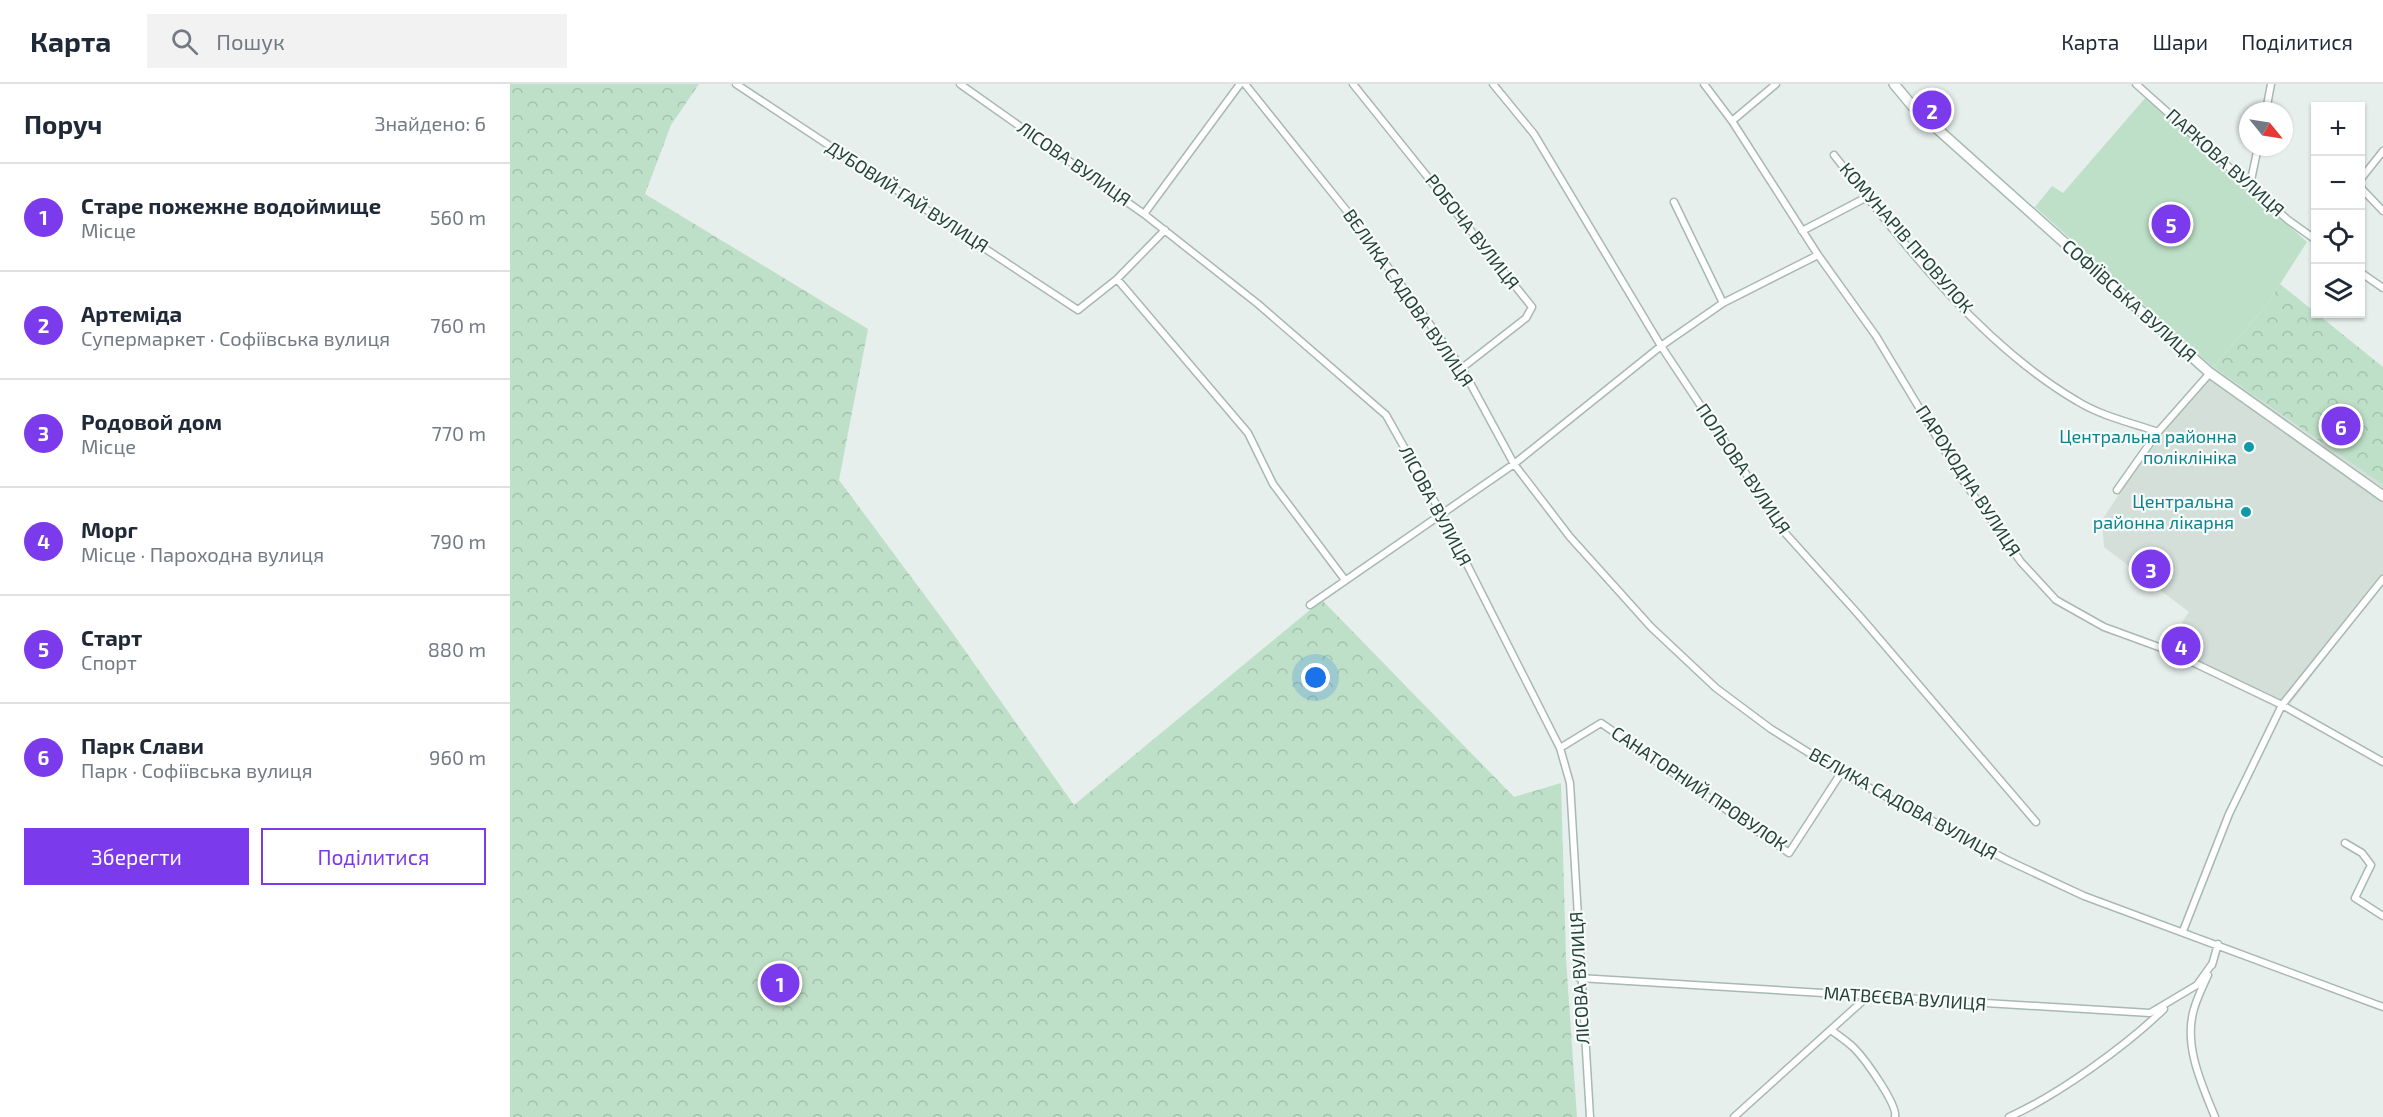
<!DOCTYPE html>
<html lang="uk">
<head>
<meta charset="utf-8">
<style>
  body { margin:0; font-family:"Exo 2",sans-serif; background:#f2f2f3; color:#1f2937 }
  .controls { position:absolute; right:18px; top:18px; display:grid; overflow:hidden; border-radius:0px; box-shadow:0 2px 4px #0004 }
  .controls button { width:54px; height:54px; display:grid; place-items:center; padding:0; border:0; border-bottom:2px solid #e0e1e3; background:#fff; color:#1f2937; font:30px sans-serif }
  .compass { position:absolute; left:1729px; top:18px; width:54px; height:54px; border-radius:50%; background:#fff; box-shadow:0 2px 4px #0004; rotate:120deg }
  .you { position:absolute; left:806px; top:594px; width:21px; height:21px; margin:-15px; border:4px solid #fff; border-radius:50%; background:#1a73e8; box-shadow:0 0 0 9px #1a73e833 }
  .badge { display:grid; place-items:center; width:39px; height:39px; border-radius:50%; background:#7c3aed; color:#fff; font-size:20px; font-weight:700 }
  .pin { position:absolute; translate:-50% -50%; border:3px solid #fff; box-shadow:0 2px 6px #0006 }
  .list { margin:0; padding:0; list-style:none }
  h2 { display:flex; justify-content:space-between; align-items:center; height:78px; margin:0; padding:0 24px; font-size:26px }
  h2 small { font-size:20px; font-weight:400; color:#747a83 }
  .list li { display:grid; grid-template-columns:39px 1fr auto; gap:18px; align-items:center; box-sizing:border-box; height:108px; padding:0 24px; border-top:2px solid #e0e1e3 }
  .list b { display:block; font-size:22px; white-space:nowrap }
  .list p { margin:0; font-size:20px; white-space:nowrap; color:#747a83 }
  .list em { font-size:20px; font-style:normal; color:#747a83 }
  .actions { display:flex; gap:12px; padding:18px 24px }
  .actions a { flex:1; padding:14px 0; border:2px solid #7c3aed; border-radius:0px; text-align:center; font-size:21px; color:#7c3aed }
  .actions .main { background:#7c3aed; color:#fff }
  .icon { flex:none; width:33px; height:33px; fill:none; stroke:currentColor; stroke-width:2; stroke-linecap:round; stroke-linejoin:round }
  .map { position:relative; flex:none; width:1873px; height:1033px; overflow:hidden }
  header { display:flex; align-items:center; gap:36px; box-sizing:border-box; height:84px; padding:0 30px; background:#fff; border-bottom:2px solid #e0e1e3 }
  header strong { font-size:28px }
  nav { display:flex; gap:33px; margin-inline-start:auto; font-size:21px }
  .search { width:420px; height:54px; background:#f2f2f3; display:flex; align-items:center; gap:15px; box-sizing:border-box; padding:0 21px; border-radius:0px; color:#747a83; font-size:22px }
  main { display:flex }
  aside { flex:1; background:#fff }
  .map>svg:first-child { display:block }
  .built { fill:#d4dfda }
  .grass { fill:#bfe0c8 }
  .forest { fill:url(#forest-crowns) }
  .lines { fill:none; stroke-linecap:round; stroke-linejoin:round }
  .street-casing { stroke:#a8b8b2; stroke-width:9 }
  .secondary-casing { stroke:#a4bbb3; stroke-width:12 }
  .street { stroke:#fff; stroke-width:6 }
  .secondary { stroke:#fff; stroke-width:9 }
  .culture-dot { fill:#0f9aa8; stroke:#f7fbf9; stroke-width:2 }
  .labels { text-anchor:middle; stroke-width:4.5; stroke-linejoin:round; paint-order:stroke }
  .street-label { font-size:18px; fill:#24423a; stroke:#f7fbf9 }
  .culture-label { font-size:18px; fill:#0d838f; stroke:#f7fbf9; text-anchor:end }
</style>
</head>
<body>
<header>
<strong>Карта</strong>
<div class="search"><svg class="icon" aria-label="search" viewBox="0 0 24 24"><circle cx="10" cy="10" r="6"/><path d="M15 15l6 6"/></svg>Пошук</div>
<nav><a>Карта</a><a>Шари</a><a>Поділитися</a></nav>
</header>
<main>
<aside>
<h2>Поруч<small>Знайдено: 6</small></h2>
<ul class="list">
<li><span class="badge">1</span><div><b>Старе пожежне водоймище</b><p>Місце</p></div><em>560 m</em></li>
<li><span class="badge">2</span><div><b>Артеміда</b><p>Супермаркет · Софіївська вулиця</p></div><em>760 m</em></li>
<li><span class="badge">3</span><div><b>Родовой дом</b><p>Місце</p></div><em>770 m</em></li>
<li><span class="badge">4</span><div><b>Морг</b><p>Місце · Пароходна вулиця</p></div><em>790 m</em></li>
<li><span class="badge">5</span><div><b>Старт</b><p>Спорт</p></div><em>880 m</em></li>
<li><span class="badge">6</span><div><b>Парк Слави</b><p>Парк · Софіївська вулиця</p></div><em>960 m</em></li>
</ul>
<div class="actions"><a class="main">Зберегти</a><a>Поділитися</a></div>
</aside>
<div class="map">
<svg width="1873" height="1033" viewBox="0 0 1873 1033">
  <defs>
    <pattern id="forest-crowns" width="20" height="18" patternUnits="userSpaceOnUse" patternTransform="scale(1.5)"><rect width="20" height="18" fill="#bfe0c8"/><path d="M2 6a3 3 0 1 1 6 0M12 15a3 3 0 1 1 6 0" fill="none" stroke="#a4c1ad"/></pattern>
  </defs>
  <rect width="100%" height="100%" fill="#e6efeb"/>
  <path class="built" d="M1703,283L1873,401V499L1780,620L1656,561L1679,528L1594,463L1592,436L1617,398Z"/>
  <path class="grass" d="M1636,13L1797,158L1756,222L1703,283L1525,123L1542,102L1553,109Z"/>
  <path class="forest" d="M0,0H189L161,41L135,110L358,245L329,396L439,544L564,721L812,516L1004,713L1051,699L1056,875L1067,1033H0Z
    M1770,200L1873,283V401L1703,283L1756,222Z"/>
  <g class="lines">
    <g class="street-casing">
      <path id="street" d="M226,0L568,226L607,195L655,146
        M450,0L634,130L748,220L876,331L931,429L1050,664L1060,699L1080,1033
        M735,0L836,126L952,284L1004,380L1060,453L1141,543L1206,604L1261,645L1331,689L1497,776L1574,812L1873,923
        M843,0L1022,223L1016,234L952,284
        M983,0L1024,50L1151,262L1276,450L1348,530L1526,738
        M1194,0L1222,37L1308,171L1366,252L1452,395L1511,478L1546,516L1594,543L1657,566L1772,621L1873,678
        M1626,0L1778,136L1806,156
        M1756,27L1761,0
        M1222,37L1266,0
        M1324,71C1393,159 1470,260 1567,317C1591,332 1622,339 1648,348
        M1850,96L1873,67
        M1850,100L1852,105L1873,127
        M1740,101L1748,63
        M1164,118L1213,219
        M634,130L730,0
        M1292,147L1357,113
        M1850,188L1873,204
        M607,195L738,349L763,400L835,496
        M1607,406L1648,348L1700,289
        M800,521L1004,380L1151,262L1213,219L1308,171
        M1050,664L1091,639L1279,769L1331,689
        M1835,759L1852,769L1861,781L1845,814L1873,832
        M1673,847L1719,730L1772,621L1873,495
        M1702,881L1708,860
        M1698,891C1693,902 1687,914 1684,925C1673,961 1692,1001 1705,1033
        M1069,894L1640,929L1687,901L1702,880
        M1321,946C1329,952 1338,958 1344,964C1355,975 1388,1021 1385,1033
        M1224,1033L1357,913
        M1499,1033C1548,1011 1616,962 1654,925"/>
    </g>
    <g class="secondary-casing">
      <path id="secondary" d="M1384,0L1404,24L1700,289L1873,412"/>
    </g>
    <use href="#street" class="street"/>
    <use href="#secondary" class="secondary"/>
  </g>
  <g class="culture-dot">
    <circle cx="1739" cy="363" r="6"/>
    <circle cx="1736" cy="428" r="6"/>
  </g>
  <g class="labels">
    <g class="street-label">
      <text transform="translate(1715 79) rotate(42)" y="6">ПАРКОВА ВУЛИЦЯ</text>
      <text transform="translate(564 80) rotate(35)" y="6">ЛІСОВА ВУЛИЦЯ</text>
      <text transform="translate(397 113) rotate(33)" y="6">ДУБОВИЙ ГАЙ ВУЛИЦЯ</text>
      <text transform="translate(962 148) rotate(52)" y="6">РОБОЧА ВУЛИЦЯ</text>
      <text transform="translate(1396 154) rotate(49)" y="6">КОМУНАРІВ ПРОВУЛОК</text>
      <text transform="translate(898 214) rotate(55)" y="6">ВЕЛИКА САДОВА ВУЛИЦЯ</text>
      <text transform="translate(1619 217) rotate(42)" y="6">СОФІЇВСЬКА ВУЛИЦЯ</text>
      <text transform="translate(1233 385) rotate(56)" y="6">ПОЛЬОВА ВУЛИЦЯ</text>
      <text transform="translate(1458 397) rotate(57)" y="6">ПАРОХОДНА ВУЛИЦЯ</text>
      <text transform="translate(925 422) rotate(62)" y="6">ЛІСОВА ВУЛИЦЯ</text>
      <text transform="translate(1189 705) rotate(34)" y="6">САНАТОРНИЙ ПРОВУЛОК</text>
      <text transform="translate(1393 720) rotate(29)" y="6">ВЕЛИКА САДОВА ВУЛИЦЯ</text>
      <text transform="translate(1070 894) rotate(-93)" y="6">ЛІСОВА ВУЛИЦЯ</text>
      <text transform="translate(1395 915) rotate(4)" y="6">МАТВЄЄВА ВУЛИЦЯ</text>
    </g>
    <g class="culture-label">
      <text x="1727" y="359">Центральна районна<tspan x="1727" dy="21">поліклініка</tspan></text>
      <text x="1724" y="424">Центральна<tspan x="1724" dy="21">районна лікарня</tspan></text>
    </g>
  </g>
</svg>
<div class="controls">
<button>+</button>
<button>−</button>
<button><svg class="icon" aria-label="locate" viewBox="0 0 24 24"><circle cx="12" cy="12" r="6"/><path d="M12 2v4M12 18v4M2 12h4M18 12h4"/></svg></button>
<button><svg class="icon" aria-label="layers" viewBox="0 0 24 24"><path d="M12 4l9 5-9 5-9-5zM3 14l9 5 9-5"/></svg></button>
</div>
<svg class="compass" viewBox="-18 -18 36 36"><path d="M0-13l5 13h-10z" fill="#e53935"/><path d="M0 13l5-13h-10z" fill="#747a83"/></svg>
<div class="you"></div>
<div class="pin badge" style="left:270px;top:899px">1</div>
<div class="pin badge" style="left:1422px;top:26px">2</div>
<div class="pin badge" style="left:1641px;top:485px">3</div>
<div class="pin badge" style="left:1671px;top:562px">4</div>
<div class="pin badge" style="left:1661px;top:140px">5</div>
<div class="pin badge" style="left:1831px;top:342px">6</div>
</div>
</main>
</body>
</html>
